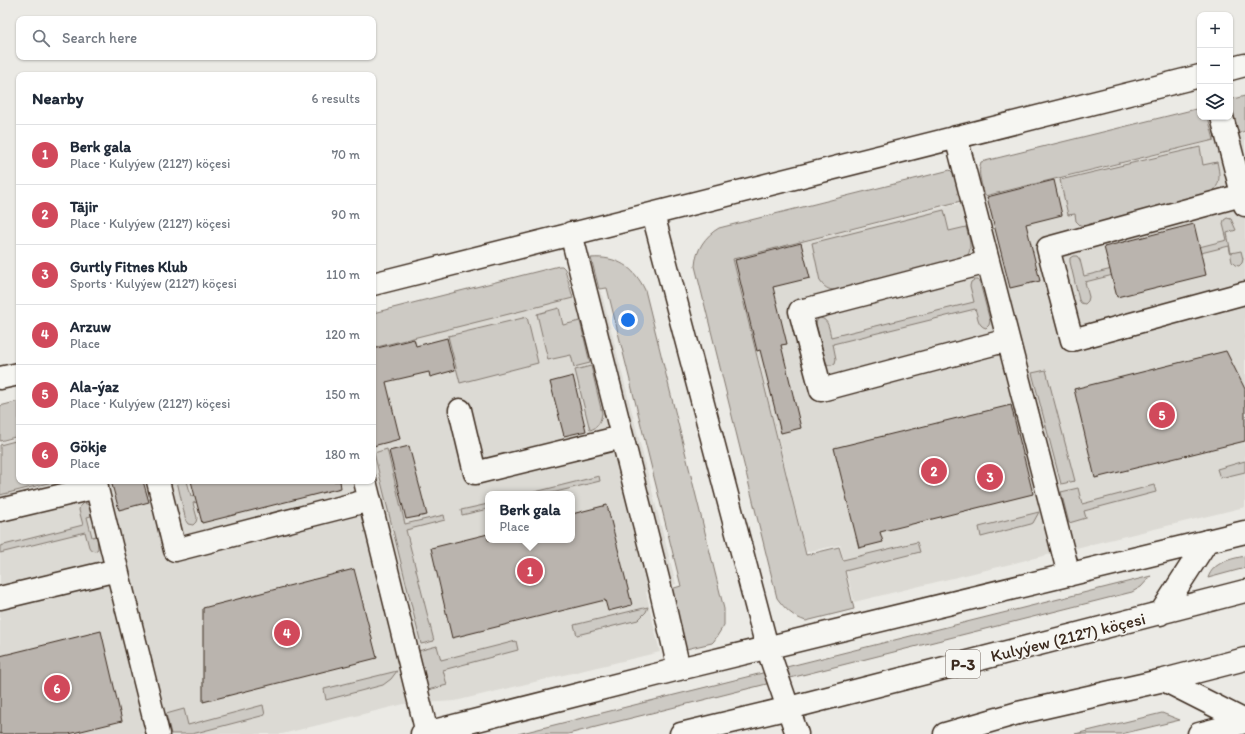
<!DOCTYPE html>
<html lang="en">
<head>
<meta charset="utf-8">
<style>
  body { margin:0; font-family:Itim,sans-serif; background:#f6f6f7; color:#1f2937 }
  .controls { position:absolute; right:12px; top:12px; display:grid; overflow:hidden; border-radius:8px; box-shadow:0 1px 3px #0004 }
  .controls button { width:36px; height:36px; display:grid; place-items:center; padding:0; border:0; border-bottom:1px solid #e0e1e3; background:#fff; color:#1f2937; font:20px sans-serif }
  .you { position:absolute; left:628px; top:320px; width:14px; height:14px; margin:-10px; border:3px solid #fff; border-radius:50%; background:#1a73e8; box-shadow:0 0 0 6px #1a73e833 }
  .badge { display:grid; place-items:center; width:26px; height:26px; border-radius:50%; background:#d1495b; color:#fff; font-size:13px; font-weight:700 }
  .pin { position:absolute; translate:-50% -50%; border:2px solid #fff; box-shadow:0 1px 4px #0006 }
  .popup { position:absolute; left:485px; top:491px; width:90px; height:52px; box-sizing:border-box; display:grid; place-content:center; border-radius:8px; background:#fff; filter:drop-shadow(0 1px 3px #0005); font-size:13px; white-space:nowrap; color:#747a83 }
  .popup b { font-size:15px; color:#1f2937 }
  .popup::after { content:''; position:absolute; left:50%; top:100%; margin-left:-8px; border:8px solid transparent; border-top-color:#fff }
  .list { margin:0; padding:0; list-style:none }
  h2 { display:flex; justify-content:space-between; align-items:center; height:52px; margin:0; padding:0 16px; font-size:17px }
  h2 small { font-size:13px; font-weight:400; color:#747a83 }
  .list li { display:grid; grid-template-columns:26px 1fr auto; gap:12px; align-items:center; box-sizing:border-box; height:60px; padding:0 16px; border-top:1px solid #e0e1e3 }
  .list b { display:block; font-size:15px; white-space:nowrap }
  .list p { margin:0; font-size:13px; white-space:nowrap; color:#747a83 }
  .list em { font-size:13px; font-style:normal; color:#747a83 }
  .icon { flex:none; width:22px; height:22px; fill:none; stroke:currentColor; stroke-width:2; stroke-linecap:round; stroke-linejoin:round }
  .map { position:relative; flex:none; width:1245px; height:734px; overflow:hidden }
  .search { position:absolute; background:#fff; box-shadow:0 1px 3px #0004; left:16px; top:16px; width:360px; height:44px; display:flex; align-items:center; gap:10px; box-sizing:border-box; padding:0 14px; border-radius:8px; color:#747a83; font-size:15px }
  .panel { position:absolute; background:#fff; box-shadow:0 1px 3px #0004; left:16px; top:72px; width:360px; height:412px; border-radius:8px }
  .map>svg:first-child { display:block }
  .built { fill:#dcdad4; fill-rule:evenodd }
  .green { fill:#cdcac4; stroke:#847a71 }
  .building { fill:#bab4ae; stroke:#3b2a1e }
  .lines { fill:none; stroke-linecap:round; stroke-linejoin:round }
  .minor-casing { stroke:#3b2a1e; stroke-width:25 }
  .highway-casing { stroke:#3b2a1e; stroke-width:25 }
  .minor { stroke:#f6f6f2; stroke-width:22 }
  .highway { stroke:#f6f6f2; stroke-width:22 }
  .labels { text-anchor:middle; stroke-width:3; stroke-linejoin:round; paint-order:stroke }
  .shield { fill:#f6f6f2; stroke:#73675e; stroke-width:1 }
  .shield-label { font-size:16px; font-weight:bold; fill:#3b2a1e }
  .street-label { font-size:17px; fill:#3b2a1e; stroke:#f6f6f2 }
</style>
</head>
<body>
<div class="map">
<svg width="1245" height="734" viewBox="0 0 1245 734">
  <rect width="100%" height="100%" fill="#ebeae5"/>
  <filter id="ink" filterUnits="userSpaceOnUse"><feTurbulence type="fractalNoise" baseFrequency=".025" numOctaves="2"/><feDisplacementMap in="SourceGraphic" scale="8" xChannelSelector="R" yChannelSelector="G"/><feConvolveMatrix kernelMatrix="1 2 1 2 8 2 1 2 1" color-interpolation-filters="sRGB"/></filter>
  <g filter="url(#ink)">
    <path class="built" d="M1245,133V507L854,602L840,545L806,552L734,259Z
      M601,291L676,584L646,592L660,652L455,701L404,704L282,734H0V442L19,438V481H373V348ZM488,494H572V540H488Z"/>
    <path class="green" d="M1245,96V131L1237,134L1231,110V105L1233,99Z
      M1200,108V117H1208L1214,140L985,196C982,185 977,173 981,162Z
      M1200,147L1203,165L1217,162C1221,179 1220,188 1205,198L1088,226L1080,225L1076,221L1075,214L1068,215L1060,180Z
      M950,170L954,174L961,201L733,259L806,555L839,547L843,560L917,542L920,552L845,571L854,609L806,621C793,617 785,609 777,598L695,266C696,250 705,236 719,228Z
      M944,210L949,231L966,227C968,236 974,249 966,257L835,290C828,290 824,287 820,281L812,243Z
      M1227,218L1231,219L1236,230L1227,233L1231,253L1241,251L1243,259L1242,263L1239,266L1235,265L1232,262L1229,246L1085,282L1089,297L1088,301L1085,304L1081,303L1079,300L1070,262V258L1073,256H1077L1080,260L1084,276L1227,240L1223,224L1224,220Z
      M591,258C617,256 634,267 645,290L724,609V625L714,641L712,643L686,649L671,589L681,586L607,288L599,289Z
      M559,266H562L565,269L573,298L373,348V313Z
      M974,280H978L980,283L990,321L989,325L986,328C977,326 978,315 975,309L833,344L836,359L835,363L832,365H828L826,362L816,324L817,320L820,318C829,319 829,330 831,337L974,302L970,286L971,282Z
      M559,308L563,325L580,321L590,363L574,367L571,355L548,360L537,314Z
      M527,317L538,363L460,383L448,336Z
      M591,366L602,413C601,421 598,428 590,430L575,370Z
      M1046,370L1075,481L1061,484L1032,373Z
      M19,401V436L0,441V406Z
      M19,440V481H56L0,495V445Z
      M387,449L405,524L444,515L445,520L406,530L434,641L421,644L374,453Z
      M1245,461V472L1220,478L1217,469Z
      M599,476L600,481L548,494H527Z
      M177,481H187L191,496L253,481H281L193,503L197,518L196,522L193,525L188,524L186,521Z
      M1154,485L1156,492L1084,511L1086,518L1069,523L1061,492L1078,488L1082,504Z
      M83,503L87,504L90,507L91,516L87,517L92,537L97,536L98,549L95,551L91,550L89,547L85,532L0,553V546L83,525L79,510L80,506Z
      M488,504V509L462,515L461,510Z
      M1039,512L1033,523L1031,524L981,537L979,527Z
      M1245,556V568L1208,578C1213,562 1231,559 1245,556Z
      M1151,576L1141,587L1132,592L568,734H518Z
      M648,607L646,612L638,620L577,635L574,625Z
      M516,641L518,650L443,670L447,685L428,690L418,651L437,646L441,660Z
      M397,671L391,679L383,685L326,700L324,689Z
      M263,705L265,715L192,734H171L166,714L184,709L188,725Z
      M1162,713L1180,720L1121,734H1075Z"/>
    <path class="building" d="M1054,180L1062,215L1026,224L1040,281L1010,288L987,197Z
      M1194,224L1206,275L1117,297L1104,247Z
      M801,243L810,278L773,287L787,344L781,345L801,428L781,433L760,350L757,351L735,260Z
      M447,338L455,370L430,377L429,372L386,382L400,439L373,446V349L414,339L416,346Z
      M1226,351L1245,389V441L1095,478L1074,389Z
      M573,376L586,431L564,436L550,382Z
      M1011,405L1033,494L880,532L883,542L859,548L834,448Z
      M409,446L427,515L406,519L389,451Z
      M111,481H143L149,502L119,510Z
      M191,481H340L341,488L202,523Z
      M607,505L632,605L608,611L605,600L452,638L431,548L488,534V540H572V514Z
      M354,569L377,658L203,702V608Z
      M101,631L122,721L69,734H0V656Z"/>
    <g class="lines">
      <g class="minor-casing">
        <path id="minor" d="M1230,69L1245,65
          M1222,117L1245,205
          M956,137L1069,575
          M1242,195L1048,248L1072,340L1245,293
          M653,214L767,647L797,734
          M571,233L660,587L679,669
          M988,262L800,311L821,390L1008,340
          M373,284L1200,76
          M0,378L19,374
          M460,410L475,473L622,437
          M95,481L158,734
          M158,481L175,550L370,500
          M365,481L427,733
          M0,510L97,487
          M0,598L117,570
          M422,734L679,669L1245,532
          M1199,734L1245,722"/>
      </g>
      <g class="highway-casing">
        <path id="highway" d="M1160,614L1207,541
          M1164,680L1245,721
          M681,734L789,708L1245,591
          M945,734L1018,713L1164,680L1245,659"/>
      </g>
      <use href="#minor" class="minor"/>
      <use href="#highway" class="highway"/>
    </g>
  </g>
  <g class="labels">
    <rect class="shield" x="946" y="650" width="34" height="28" rx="3"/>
    <g class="shield-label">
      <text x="963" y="670">P-3</text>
    </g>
    <g class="street-label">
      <text transform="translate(1068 637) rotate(-14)" y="6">Kulyýew (2127) köçesi</text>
    </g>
  </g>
</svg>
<div class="controls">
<button>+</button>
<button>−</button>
<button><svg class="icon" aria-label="layers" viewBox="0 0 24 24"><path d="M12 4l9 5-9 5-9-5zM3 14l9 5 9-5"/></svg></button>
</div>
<div class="you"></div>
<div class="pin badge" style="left:530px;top:571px">1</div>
<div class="popup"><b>Berk gala</b>Place</div>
<div class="pin badge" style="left:934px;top:471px">2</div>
<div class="pin badge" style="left:990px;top:477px">3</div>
<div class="pin badge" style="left:287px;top:633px">4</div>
<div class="pin badge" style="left:1162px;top:415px">5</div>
<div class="pin badge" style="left:57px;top:688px">6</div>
<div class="search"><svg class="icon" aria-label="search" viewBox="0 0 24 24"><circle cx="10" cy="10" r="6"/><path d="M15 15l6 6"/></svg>Search here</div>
<section class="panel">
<h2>Nearby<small>6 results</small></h2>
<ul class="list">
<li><span class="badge">1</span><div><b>Berk gala</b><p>Place · Kulyýew (2127) köçesi</p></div><em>70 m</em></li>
<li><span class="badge">2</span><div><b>Täjir</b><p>Place · Kulyýew (2127) köçesi</p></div><em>90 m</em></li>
<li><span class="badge">3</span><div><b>Gurtly Fitnes Klub</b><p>Sports · Kulyýew (2127) köçesi</p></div><em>110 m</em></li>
<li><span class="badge">4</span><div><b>Arzuw</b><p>Place</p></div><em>120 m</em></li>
<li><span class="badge">5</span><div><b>Ala-ýaz</b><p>Place · Kulyýew (2127) köçesi</p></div><em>150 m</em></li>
<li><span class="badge">6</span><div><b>Gökje</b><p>Place</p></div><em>180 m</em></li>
</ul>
</section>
</div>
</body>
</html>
